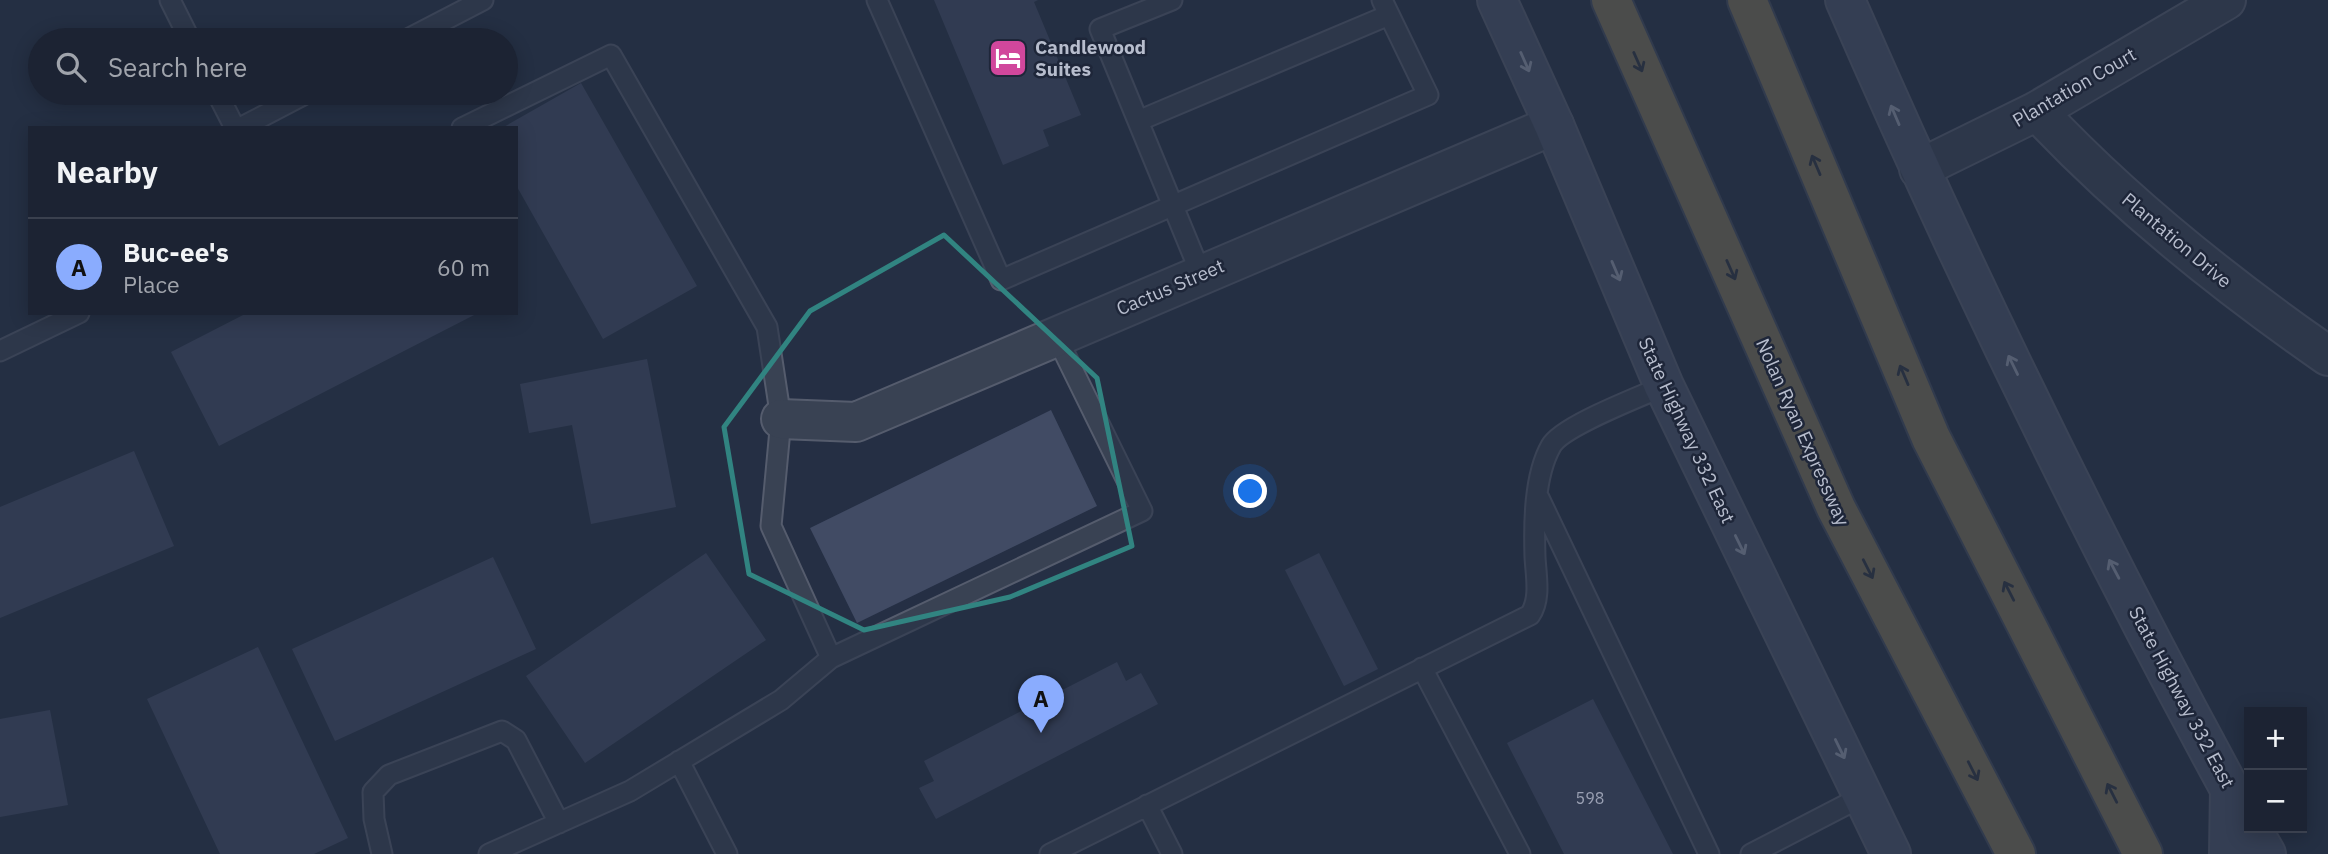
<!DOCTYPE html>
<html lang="en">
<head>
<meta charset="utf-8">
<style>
  body { margin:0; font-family:"IBM Plex Sans",sans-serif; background:#292f3f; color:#f1f3f6 }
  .controls { position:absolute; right:21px; bottom:21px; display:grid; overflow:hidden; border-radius:0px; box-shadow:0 4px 18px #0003 }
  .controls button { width:63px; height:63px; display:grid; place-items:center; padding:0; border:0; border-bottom:2px solid #3a404e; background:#1c2333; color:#f1f3f6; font:35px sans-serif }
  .you { position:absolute; left:1251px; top:492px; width:24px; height:24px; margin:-18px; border:5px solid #fff; border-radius:50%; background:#1a73e8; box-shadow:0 0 0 10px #1a73e833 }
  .badge { display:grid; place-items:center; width:46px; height:46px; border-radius:50%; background:#8aacfe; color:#111; font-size:23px; font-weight:700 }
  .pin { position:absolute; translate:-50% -58px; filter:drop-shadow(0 2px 4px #0008) }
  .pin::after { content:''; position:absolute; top:37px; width:24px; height:21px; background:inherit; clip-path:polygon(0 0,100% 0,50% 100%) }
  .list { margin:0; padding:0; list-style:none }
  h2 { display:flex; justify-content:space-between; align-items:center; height:91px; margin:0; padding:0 28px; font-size:30px }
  h2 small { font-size:23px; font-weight:400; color:#a0a4ac }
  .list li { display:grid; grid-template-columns:46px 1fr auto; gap:21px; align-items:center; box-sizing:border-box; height:98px; padding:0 28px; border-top:2px solid #3a404e }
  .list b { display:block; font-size:26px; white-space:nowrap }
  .list p { margin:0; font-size:23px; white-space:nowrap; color:#a0a4ac }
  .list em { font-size:23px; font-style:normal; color:#a0a4ac }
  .icon { flex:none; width:38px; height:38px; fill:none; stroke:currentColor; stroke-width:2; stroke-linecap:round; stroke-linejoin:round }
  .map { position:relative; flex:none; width:2328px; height:854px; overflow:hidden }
  .search { position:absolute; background:#1c2333; box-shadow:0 4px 18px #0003; left:28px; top:28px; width:490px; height:77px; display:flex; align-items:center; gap:18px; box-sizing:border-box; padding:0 24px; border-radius:38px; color:#a0a4ac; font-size:26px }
  .panel { position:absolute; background:#1c2333; box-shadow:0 4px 18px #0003; left:28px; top:126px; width:490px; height:189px; border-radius:0px }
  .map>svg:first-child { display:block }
  .building { fill:#414b64 }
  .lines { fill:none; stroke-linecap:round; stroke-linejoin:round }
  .service-casing { stroke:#555c6d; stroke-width:23 }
  .minor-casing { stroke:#555c6d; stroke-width:42 }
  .secondary-casing { stroke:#555c6d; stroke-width:42 }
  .motorway-casing { stroke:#41495a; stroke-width:42 }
  .service { stroke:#394253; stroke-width:19 }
  .minor { stroke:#394253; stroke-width:38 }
  .secondary { stroke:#475066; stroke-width:38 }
  .motorway { stroke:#7a6f56; stroke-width:38 }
  .oneway { stroke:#9097a9 }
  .oneway2 { stroke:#2c313d }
  .marked { fill:none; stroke:#318481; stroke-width:5; stroke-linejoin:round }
  .labels { text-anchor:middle; stroke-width:5; stroke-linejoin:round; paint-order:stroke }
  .number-label { font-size:16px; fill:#9aa0b3 }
  .poi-label { font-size:19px; font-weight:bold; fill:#b7bdcd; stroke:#1e2639; text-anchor:start }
  .street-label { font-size:19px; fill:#b7bdcd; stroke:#1e2639 }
</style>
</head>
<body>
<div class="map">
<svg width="2328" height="854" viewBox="0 0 2328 854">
  <rect width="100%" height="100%" fill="#252f44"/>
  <path class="building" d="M934,0H1038L1034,2L1081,115L1043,130L1049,146L1003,165Z
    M581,83L697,286L603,339L516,185V128H502Z
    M247,313H478L219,446L171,352Z
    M647,359L676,507L591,524L572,425L529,433L520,384Z
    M1051,410L1097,506L857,623L810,528Z
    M134,451L174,546L0,618V507Z
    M706,553L766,640L585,763L526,676Z
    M1319,553L1378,669L1344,686L1285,570Z
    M493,557L536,649L335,741L292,649Z
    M258,647L348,838L314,854H220L147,699Z
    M1117,662L1126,681L1141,673L1158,704L936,819L919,788L934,781L924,761Z
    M1593,699L1673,854H1564L1507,743Z
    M50,710L68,805L0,817V719Z"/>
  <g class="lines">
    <g class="service-casing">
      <path id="service" d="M170,0L190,40
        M877,0L1001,280L1428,95L1382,0
        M1172,0L1100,29L1201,274
        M406,40L483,0
        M217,93L235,128
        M1138,121L1389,15
        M240,128L307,93
        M462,128L611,55L767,327L781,419L771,526L831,658
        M0,351L79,313
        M1539,498L1709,854
        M1422,668L1520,854
        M679,761L727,854
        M1147,805L1172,854
        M382,854L374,819L373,792L389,775L502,731L516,740L559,823
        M489,854L630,791L781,700L831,658L1142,511L1056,336
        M1050,854L1530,615C1541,599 1536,576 1535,557C1534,524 1534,476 1551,446C1562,426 1640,397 1664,386
        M1751,854L1863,796"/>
    </g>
    <g class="minor-casing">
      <path id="minor" d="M2037,111C2124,204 2223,283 2328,356
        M1919,169L2037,111L2226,0
        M781,419L856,422L1554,125"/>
    </g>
    <g class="secondary-casing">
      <path id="secondary" d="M1497,0L1554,125L1664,386L1891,854
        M1845,0C1967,281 2102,556 2249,824
        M2251,828L2266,854
        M2229,854L2230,790"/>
    </g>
    <g class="motorway-casing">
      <path id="motorway" d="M1611,0L1836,508L2016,854
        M1747,0L1931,438L2143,854"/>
    </g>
    <use href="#service" class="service"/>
    <use href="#minor" class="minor"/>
    <use href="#secondary" class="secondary"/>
    <use href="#motorway" class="motorway"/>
  </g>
  <defs><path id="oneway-shaft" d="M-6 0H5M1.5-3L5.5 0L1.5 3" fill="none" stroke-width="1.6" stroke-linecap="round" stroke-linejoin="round" transform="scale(1.75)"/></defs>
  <g class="oneway">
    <use href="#oneway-shaft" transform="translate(1525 62) rotate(66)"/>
    <use href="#oneway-shaft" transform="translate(1895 115) rotate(-113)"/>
    <use href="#oneway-shaft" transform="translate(1616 271) rotate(67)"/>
    <use href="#oneway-shaft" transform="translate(2013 365) rotate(-116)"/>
    <use href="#oneway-shaft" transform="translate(1740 545) rotate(64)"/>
    <use href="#oneway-shaft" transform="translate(2114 569) rotate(-118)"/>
    <use href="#oneway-shaft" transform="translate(1840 749) rotate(64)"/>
  </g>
  <g class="oneway2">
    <use href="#oneway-shaft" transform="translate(1638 62) rotate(66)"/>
    <use href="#oneway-shaft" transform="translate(1816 165) rotate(-113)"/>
    <use href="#oneway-shaft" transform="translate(1731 270) rotate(66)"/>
    <use href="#oneway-shaft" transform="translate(1904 375) rotate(-113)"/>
    <use href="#oneway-shaft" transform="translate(1868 569) rotate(63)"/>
    <use href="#oneway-shaft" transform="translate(2009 591) rotate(-117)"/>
    <use href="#oneway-shaft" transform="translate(1973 771) rotate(63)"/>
    <use href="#oneway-shaft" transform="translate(2112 793) rotate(-117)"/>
  </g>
  <path d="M0 0H2328V854H0ZM944,235L1097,378L1132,546L1010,597L864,630L749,574L724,427L810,311Z" fill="#252f44" fill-opacity=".55" fill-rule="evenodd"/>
  <path class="marked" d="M944,235L1097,378L1132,546L1010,597L864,630L749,574L724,427L810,311Z"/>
  <defs>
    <g id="hotel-square" transform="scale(2.0125)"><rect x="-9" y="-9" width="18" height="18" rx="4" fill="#d1479c" stroke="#1e2639"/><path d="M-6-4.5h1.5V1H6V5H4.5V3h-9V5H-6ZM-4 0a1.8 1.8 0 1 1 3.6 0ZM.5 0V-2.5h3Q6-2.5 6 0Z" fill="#fff"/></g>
  </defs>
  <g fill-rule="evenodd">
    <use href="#hotel-square" x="1008" y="58"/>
  </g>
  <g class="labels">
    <g class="number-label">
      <text x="1590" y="804">598</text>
    </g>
    <g class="poi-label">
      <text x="1035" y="54">Candlewood<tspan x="1035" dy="22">Suites</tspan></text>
    </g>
    <g class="street-label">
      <text transform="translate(2074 87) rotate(-30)" y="7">Plantation Court</text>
      <text transform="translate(2177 240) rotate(40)" y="7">Plantation Drive</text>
      <text transform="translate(1170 287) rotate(-23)" y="7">Cactus Street</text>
      <text transform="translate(1687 430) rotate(65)" y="7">State Highway 332 East</text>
      <text transform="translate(1803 432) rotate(66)" y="7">Nolan Ryan Expressway</text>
      <text transform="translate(2182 697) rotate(62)" y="7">State Highway 332 East</text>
    </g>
  </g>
</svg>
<div class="controls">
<button>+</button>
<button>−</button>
</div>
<div class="you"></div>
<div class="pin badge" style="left:1041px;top:733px">A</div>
<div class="search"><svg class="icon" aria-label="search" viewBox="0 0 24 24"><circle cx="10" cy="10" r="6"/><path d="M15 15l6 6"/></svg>Search here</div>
<section class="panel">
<h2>Nearby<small></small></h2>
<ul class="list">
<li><span class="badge">A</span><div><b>Buc-ee's</b><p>Place</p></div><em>60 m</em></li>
</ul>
</section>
</div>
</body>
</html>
